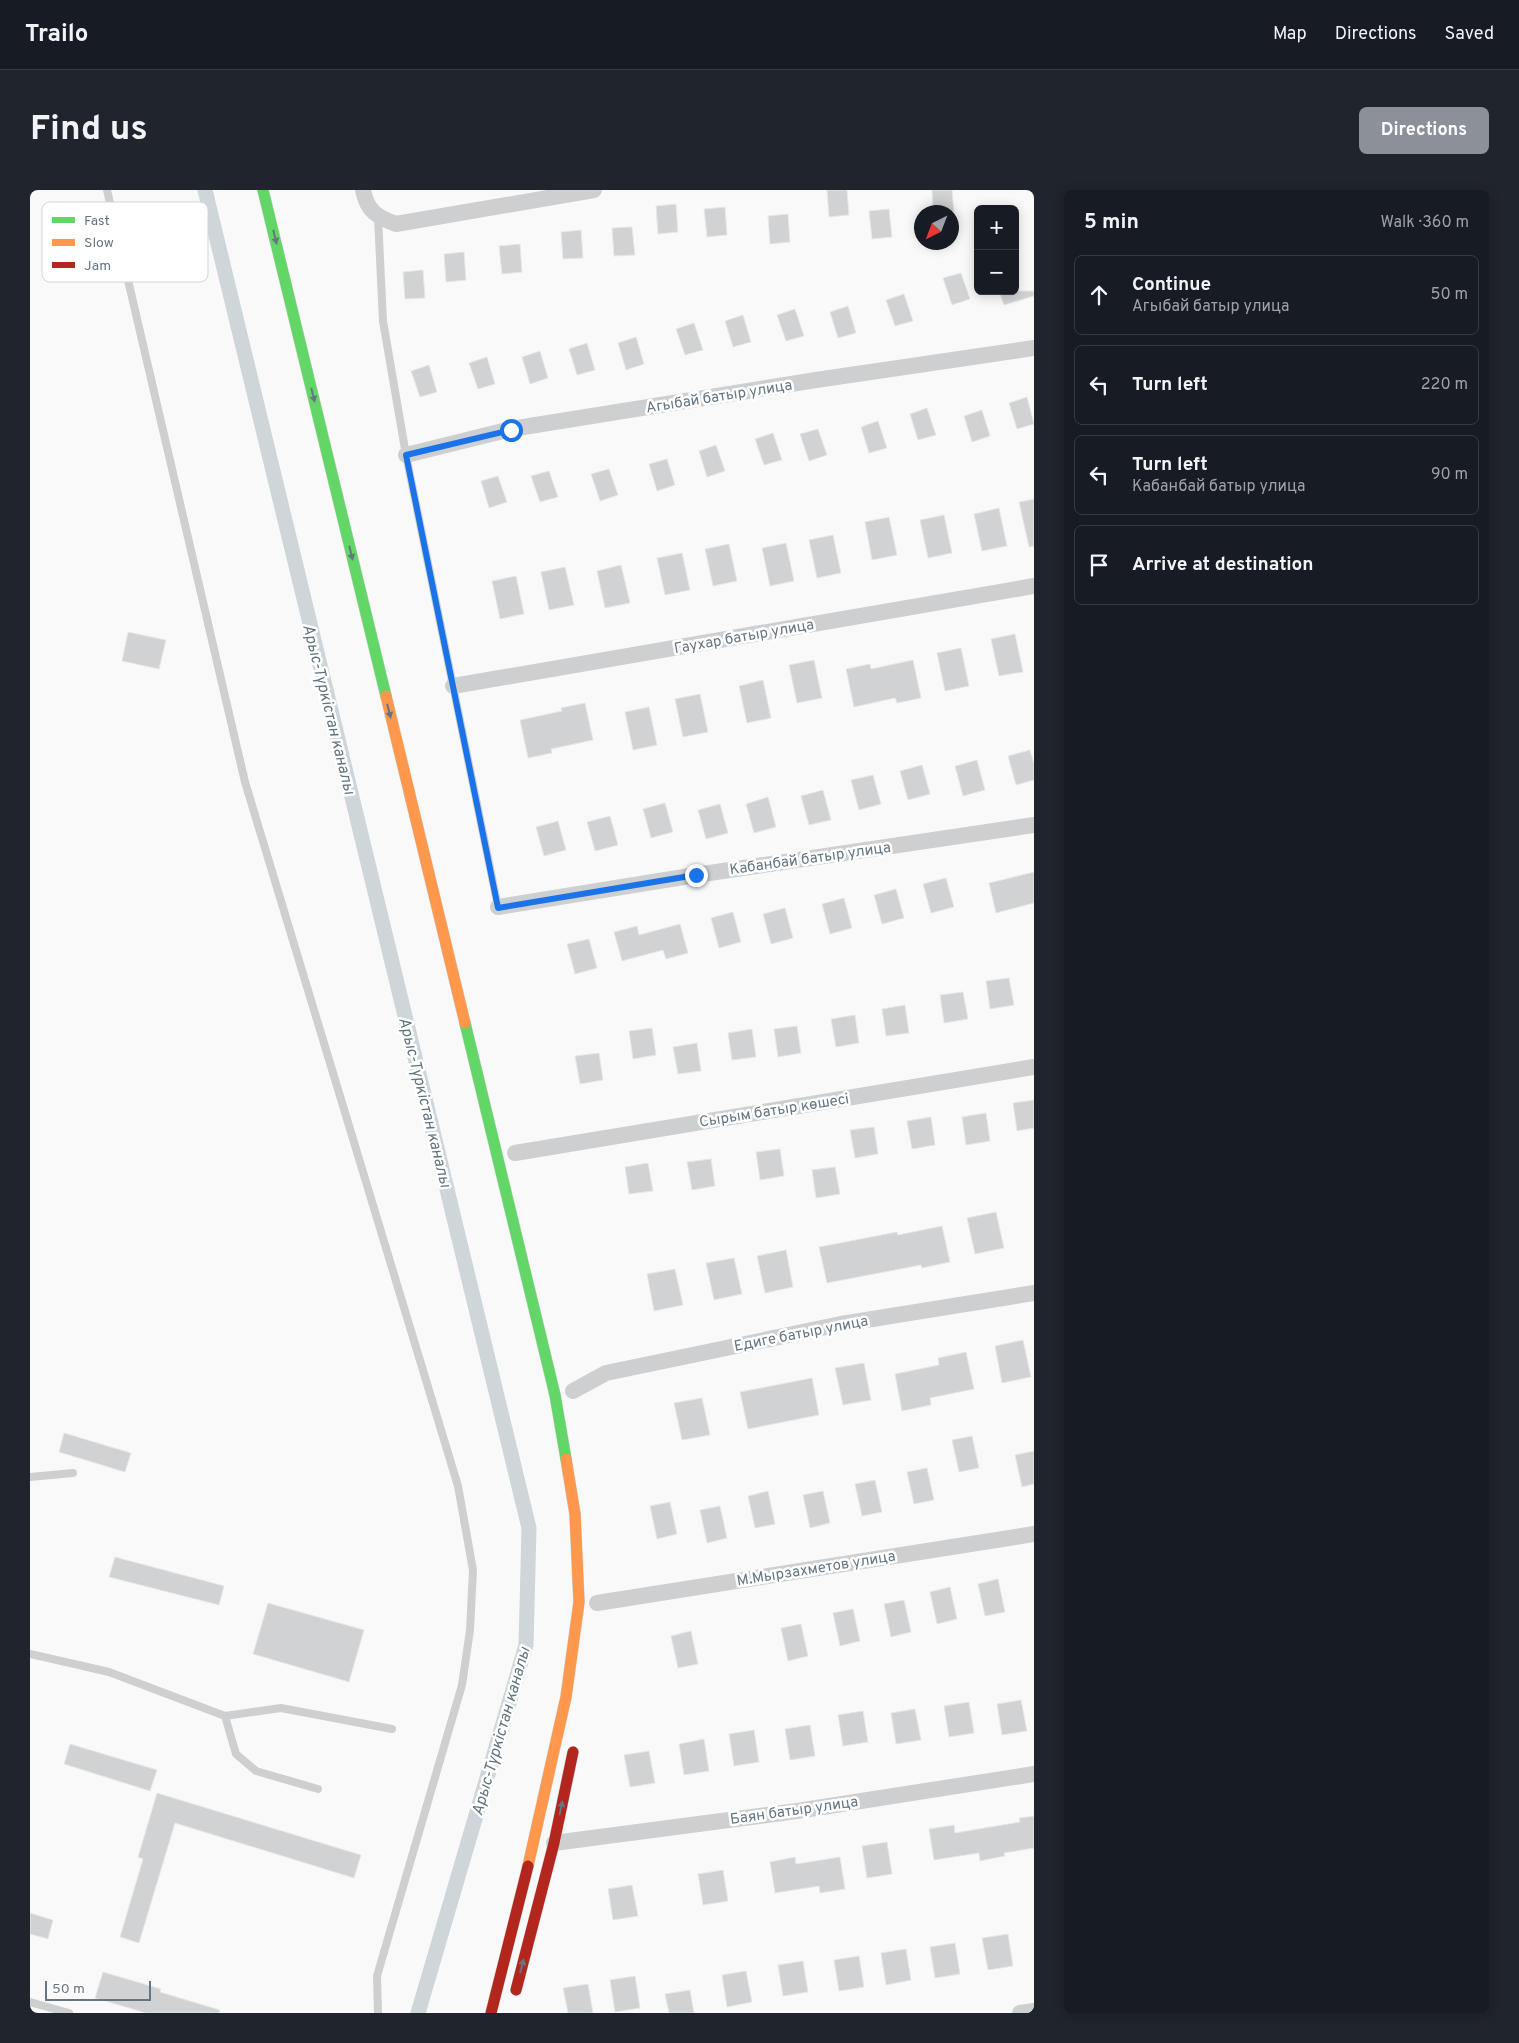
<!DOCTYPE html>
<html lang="en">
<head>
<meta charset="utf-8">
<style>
  body { margin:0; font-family:Overpass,sans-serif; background:#20242c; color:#f1f3f6 }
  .controls { position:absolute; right:15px; top:15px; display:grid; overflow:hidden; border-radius:8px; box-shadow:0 2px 12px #0003 }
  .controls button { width:45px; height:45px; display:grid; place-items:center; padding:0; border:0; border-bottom:1px solid #363941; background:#171b24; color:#f1f3f6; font:25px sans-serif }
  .compass { position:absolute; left:884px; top:15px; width:45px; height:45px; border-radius:50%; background:#171b24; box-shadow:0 2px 12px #0003; rotate:222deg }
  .scale { position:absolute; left:15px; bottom:12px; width:106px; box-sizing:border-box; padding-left:5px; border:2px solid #657683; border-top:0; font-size:14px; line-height:18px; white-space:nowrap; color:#657683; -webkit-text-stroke:4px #fff; paint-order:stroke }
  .stop { position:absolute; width:15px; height:15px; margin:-11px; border:4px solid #1a73e8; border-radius:50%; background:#fff }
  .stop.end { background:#1a73e8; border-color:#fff; box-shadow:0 1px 5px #0008 }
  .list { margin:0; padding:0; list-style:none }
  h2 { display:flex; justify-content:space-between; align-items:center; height:65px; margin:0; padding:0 20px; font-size:21px }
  h2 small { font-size:16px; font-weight:400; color:#9ea1a6 }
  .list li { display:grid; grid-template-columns:32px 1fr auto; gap:15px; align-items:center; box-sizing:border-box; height:80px; margin:0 10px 10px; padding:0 10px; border:1px solid #363941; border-radius:8px }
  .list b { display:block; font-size:19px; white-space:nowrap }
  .list p { margin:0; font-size:16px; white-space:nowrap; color:#9ea1a6 }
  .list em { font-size:16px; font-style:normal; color:#9ea1a6 }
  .icon { flex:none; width:28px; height:28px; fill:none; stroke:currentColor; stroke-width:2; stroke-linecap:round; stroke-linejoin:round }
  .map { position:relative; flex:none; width:1004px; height:1823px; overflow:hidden; border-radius:8px }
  header { display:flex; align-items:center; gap:30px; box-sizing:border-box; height:70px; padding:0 25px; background:#171b24; border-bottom:1px solid #363941 }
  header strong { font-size:24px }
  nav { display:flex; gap:28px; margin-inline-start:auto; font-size:18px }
  .intro { display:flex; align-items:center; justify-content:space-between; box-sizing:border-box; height:120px; padding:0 30px }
  h1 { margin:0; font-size:35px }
  .button { padding:12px 22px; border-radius:8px; background:#8c9099; color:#fff; font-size:18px; font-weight:700 }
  main { display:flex; gap:30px; padding:0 30px }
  aside { flex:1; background:#171b24; border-radius:8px; box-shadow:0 2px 12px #0003 }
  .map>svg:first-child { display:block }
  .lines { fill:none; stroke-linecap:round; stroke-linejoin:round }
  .canal { stroke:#ced6d9; stroke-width:15 }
  .building { fill:#d0d2d3; stroke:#e8e8e8 }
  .fast-casing { stroke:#d5d6d6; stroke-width:12 }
  .slow-casing { stroke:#d5d6d6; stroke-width:12 }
  .jam-casing { stroke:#d5d6d6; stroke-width:12 }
  .lane { stroke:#cecfd0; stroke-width:8 }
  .street { stroke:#cecfd0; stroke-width:16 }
  .fast { stroke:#63d668; stroke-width:11 }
  .slow { stroke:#ff974d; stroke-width:11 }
  .jam { stroke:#b3261e; stroke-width:11 }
  .oneway { fill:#657683 }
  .route { stroke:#1a73e8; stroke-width:6 }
  .labels { text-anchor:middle; stroke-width:5; stroke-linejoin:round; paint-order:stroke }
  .street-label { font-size:15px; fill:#657683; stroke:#fff }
  .water-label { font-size:16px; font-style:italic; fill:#60757c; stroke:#fff }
  .key { fill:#fff; stroke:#d1d6da; stroke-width:1 }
  .key-label { font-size:14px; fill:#657683 }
</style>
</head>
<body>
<header>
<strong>Trailo</strong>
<nav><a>Map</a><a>Directions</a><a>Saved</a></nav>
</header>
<div class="intro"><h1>Find us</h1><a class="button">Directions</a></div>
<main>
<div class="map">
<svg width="1004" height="1823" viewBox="0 0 1004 1823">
  <rect width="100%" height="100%" fill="#f9f9f9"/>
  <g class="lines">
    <path class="canal" d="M175,0L499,1338L496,1455L388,1823"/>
  </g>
  <path class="building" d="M797,0H817L819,25L799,27Z
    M902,0H922L924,22H903Z
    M646,14L648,42L628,44L626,16Z
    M695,17L697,45L677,47L674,19Z
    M859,19L862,47L842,49L839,21Z
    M758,24L760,52L740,54L738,26Z
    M602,37L605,65L584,66L582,38Z
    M551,40L553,68L533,69L531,42Z
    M490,54L492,82L472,84L469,56Z
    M434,62L436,90L416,92L414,64Z
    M393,80L395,108L375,109L373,82Z
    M931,83L940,109L922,115L913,88Z
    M969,101H1004V106L974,115Z
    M874,104L883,131L865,136L856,110Z
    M818,116L826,143L808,148L800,122Z
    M765,119L774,146L756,151L747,125Z
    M713,125L721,152L703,157L695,131Z
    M664,133L673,160L655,165L646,139Z
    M606,147L614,174L596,180L588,153Z
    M557,153L565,180L547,185L539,159Z
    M510,161L518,188L500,194L492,167Z
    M457,167L465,194L448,199L439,173Z
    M399,175L407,202L390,207L381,181Z
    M997,207L1004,234L987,239L979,213Z
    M897,218L906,245L888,250L880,224Z
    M952,220L960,246L942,252L934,226Z
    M848,231L857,258L839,263L831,237Z
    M788,239L797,265L779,271L770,244Z
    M743,243L752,270L734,275L725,249Z
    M686,255L695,281L677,287L669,261Z
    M637,269L645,295L627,301L619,274Z
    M579,279L588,305L570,311L561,284Z
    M519,281L528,307L510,312L501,286Z
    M468,286L477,312L459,318L451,291Z
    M1004,309V356L999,357L989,312Z
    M969,318L977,356L952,361L944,324Z
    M914,325L922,363L898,368L890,330Z
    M859,327L867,365L842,370L835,332Z
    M803,345L811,383L787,388L779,350Z
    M756,353L764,391L740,396L732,358Z
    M699,354L707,391L683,396L675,359Z
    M652,363L660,400L635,405L627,368Z
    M591,375L600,413L575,418L567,381Z
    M535,377L544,415L519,420L511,382Z
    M486,386L494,424L470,429L462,391Z
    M98,442L136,450L129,479L92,471Z
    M985,444L993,482L969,486L961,449Z
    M931,458L939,496L915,501L907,463Z
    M784,470L792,508L767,513L759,475Z
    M883,470L891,508L867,513L865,508L824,517L816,479L840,474L841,479Z
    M733,490L741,528L717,533L709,496Z
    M670,504L678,542L653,547L645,509Z
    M555,513L563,550L521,559L522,563L498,568L490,530L532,521L531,518Z
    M619,517L627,555L603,560L595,522Z
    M1000,560L1004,574V590L986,595L978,566Z
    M947,570L955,600L933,606L925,576Z
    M892,575L900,604L878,610L870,581Z
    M843,585L851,614L829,620L821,590Z
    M793,600L801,630L779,635L771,606Z
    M738,607L746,637L724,643L716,614Z
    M635,613L643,642L621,648L613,619Z
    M690,614L698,643L676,649L668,620Z
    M580,626L588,655L565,661L557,632Z
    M528,631L536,660L514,666L506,637Z
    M1004,682V713L966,723L959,693Z
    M916,688L924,717L901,723L893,694Z
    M866,699L874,728L852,734L844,705Z
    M814,708L822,738L800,744L792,714Z
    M755,718L763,748L741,754L733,724Z
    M703,722L711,752L689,758L681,728Z
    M650,734L658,763L636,769L633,760L592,771L584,742L607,736L609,745Z
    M559,749L567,778L545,784L537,754Z
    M979,788L984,815L960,819L956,791Z
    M933,802L938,829L914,833L910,805Z
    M875,815L879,843L856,846L852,819Z
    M825,825L829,853L806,857L801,829Z
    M767,836L771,863L748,867L744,839Z
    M622,838L626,865L603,869L599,841Z
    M722,839L726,867L702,870L698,843Z
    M667,853L671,881L648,884L643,857Z
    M569,863L573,890L550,894L545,866Z
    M1004,910V938L987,941L983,913Z
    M956,923L960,951L936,955L932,927Z
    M901,927L905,955L882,959L877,931Z
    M844,937L848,964L825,968L820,940Z
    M750,959L754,986L730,990L726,962Z
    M681,969L685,996L662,1000L657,972Z
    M618,973L623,1001L599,1004L595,977Z
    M805,977L810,1004L786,1008L782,980Z
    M966,1022L974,1058L945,1064L937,1028Z
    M912,1036L920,1072L892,1078L891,1075L797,1093L789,1057L867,1042L868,1045Z
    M756,1060L763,1097L735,1103L727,1066Z
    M704,1068L712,1104L684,1110L676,1073Z
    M645,1079L653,1115L624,1121L617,1084Z
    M993,1150L1001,1187L972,1193L965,1156Z
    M936,1162L944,1199L900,1208L901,1215L872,1221L865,1184L909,1175L908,1168Z
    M834,1173L841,1210L813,1215L805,1178Z
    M782,1188L789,1225L718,1239L710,1202Z
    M672,1208L680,1245L652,1250L644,1213Z
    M34,1243L101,1263L95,1282L29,1262Z
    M942,1246L949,1278L929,1282L922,1250Z
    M1004,1261V1294L992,1297L985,1265Z
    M897,1278L904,1310L884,1314L877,1282Z
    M845,1290L852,1322L832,1326L825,1294Z
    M738,1301L745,1334L725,1338L718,1306Z
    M793,1301L800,1333L780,1338L773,1305Z
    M640,1312L647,1344L627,1349L620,1316Z
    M690,1316L697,1348L677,1353L670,1320Z
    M85,1367L194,1396L189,1415L79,1387Z
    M968,1389L975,1422L955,1426L948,1394Z
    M920,1397L927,1429L907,1434L900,1402Z
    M874,1410L881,1442L861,1447L854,1414Z
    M238,1413L334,1440L319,1492L223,1464Z
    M823,1419L830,1451L810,1456L803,1423Z
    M771,1434L778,1466L758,1471L751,1438Z
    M661,1441L668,1474L648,1478L641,1446Z
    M991,1510L997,1541L972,1545L967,1514Z
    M939,1512L944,1543L919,1547L914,1516Z
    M885,1519L891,1550L866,1554L861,1523Z
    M833,1521L838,1552L813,1556L808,1525Z
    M780,1535L785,1566L760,1570L755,1539Z
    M724,1540L729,1572L704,1576L699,1544Z
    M674,1549L679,1581L654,1585L649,1554Z
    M40,1554L127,1580L120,1601L34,1574Z
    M619,1561L625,1593L600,1597L594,1565Z
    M127,1603L331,1665L324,1688L145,1633L109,1753L90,1747L113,1669L108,1667Z
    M1004,1626V1658L974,1663L975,1666L950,1671L949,1663L904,1670L899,1639L924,1635L925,1643L990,1632L989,1628Z
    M857,1652L862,1684L837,1688L832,1656Z
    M765,1667L766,1674L810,1667L815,1699L790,1703L789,1696L745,1703L740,1672Z
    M693,1680L698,1711L673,1715L668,1684Z
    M602,1695L608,1726L583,1730L578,1699Z
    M0,1723L23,1730L18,1749L0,1744Z
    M978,1744L983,1776L958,1780L952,1748Z
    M925,1753L930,1784L905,1788L900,1757Z
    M876,1759L881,1790L856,1795L851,1763Z
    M829,1766L834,1797L809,1801L804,1770Z
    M773,1771L778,1802L753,1806L748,1775Z
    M716,1781L722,1812L697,1817L692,1785Z
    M73,1782L131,1799L130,1802L190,1820L189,1823H116L65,1808Z
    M605,1786L610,1818L585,1822L580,1790Z
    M558,1794L563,1823H538L533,1798Z
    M660,1800L664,1823H639L635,1804Z"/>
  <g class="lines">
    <g class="fast-casing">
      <path id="fast" d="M233,0L356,506
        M435,833L525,1205L536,1269"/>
    </g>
    <g class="slow-casing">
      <path id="slow" d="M356,506L435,833
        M498,1676L536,1507L549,1412L545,1324L536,1269"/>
    </g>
    <g class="jam-casing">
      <path id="jam" d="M486,1800L524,1653L543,1562
        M461,1823L498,1676"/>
    </g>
    <path class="lane" d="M77,0L215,592L428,1296L443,1380L440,1440L432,1495L347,1786L348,1823
      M348,27L353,131L376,265L468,717
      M0,1287L43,1283
      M0,1464L79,1482L195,1526L251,1518L362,1539
      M195,1526L206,1564L226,1581L288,1599
      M0,1812L39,1823"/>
    <path class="street" d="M333,0C337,21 347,27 366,34L564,0
      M376,265L481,239L786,190L1004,158
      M423,496L1004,396
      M468,717L666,685L1004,635
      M485,963L1004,877
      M543,1201L576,1183L811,1134L1004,1103
      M567,1413L1004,1344
      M524,1653L767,1621L1004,1584
      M990,1823L1004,1821"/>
    <use href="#fast" class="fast"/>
    <use href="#slow" class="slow"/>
    <use href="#jam" class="jam"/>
  </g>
  <defs><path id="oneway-solid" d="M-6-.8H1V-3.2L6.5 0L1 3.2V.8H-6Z" transform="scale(1.25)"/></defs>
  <g class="oneway">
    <use href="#oneway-solid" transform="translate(245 47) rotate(76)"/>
    <use href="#oneway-solid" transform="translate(283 205) rotate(76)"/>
    <use href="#oneway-solid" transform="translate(321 363) rotate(76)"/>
    <use href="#oneway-solid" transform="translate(359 521) rotate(76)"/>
    <use href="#oneway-solid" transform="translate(531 1618) rotate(-78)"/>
    <use href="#oneway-solid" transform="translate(492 1776) rotate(-76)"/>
  </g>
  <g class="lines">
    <path class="route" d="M481,240L376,265L468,718L666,685"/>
  </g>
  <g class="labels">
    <g class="street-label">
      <text transform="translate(689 206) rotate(-9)" y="5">Агыбай батыр улица</text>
      <text transform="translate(714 446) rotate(-10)" y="5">Гаухар батыр улица</text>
      <text transform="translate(780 668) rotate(-8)" y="5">Кабанбай батыр улица</text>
      <text transform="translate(744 920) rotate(-9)" y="5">Сырым батыр көшесі</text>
      <text transform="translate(771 1143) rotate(-11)" y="5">Едиге батыр улица</text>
      <text transform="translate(786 1378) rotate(-9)" y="5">М.Мырзахметов улица</text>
      <text transform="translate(764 1620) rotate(-8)" y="5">Баян батыр улица</text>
    </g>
    <g class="water-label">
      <text transform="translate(300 519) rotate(76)" y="6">Арыс-Түркістан каналы</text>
      <text transform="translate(396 912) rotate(76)" y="6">Арыс-Түркістан каналы</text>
      <text transform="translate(470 1541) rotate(-74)" y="6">Арыс-Түркістан каналы</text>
    </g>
  </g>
  <rect x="12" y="12" width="166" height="80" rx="8" class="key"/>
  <rect x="22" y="27" width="23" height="6" fill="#63d668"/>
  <rect x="22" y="49" width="23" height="7" fill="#ff974d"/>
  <rect x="22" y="72" width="23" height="6" fill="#b3261e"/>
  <g class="key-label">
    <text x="54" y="35">Fast</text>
    <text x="54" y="57">Slow</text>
    <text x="54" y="80">Jam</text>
  </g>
</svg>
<div class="controls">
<button>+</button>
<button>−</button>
</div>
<svg class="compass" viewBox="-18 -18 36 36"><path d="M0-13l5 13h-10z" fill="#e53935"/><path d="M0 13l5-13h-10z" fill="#9ea1a6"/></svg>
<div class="scale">50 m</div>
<div class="stop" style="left:481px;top:240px"></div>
<div class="stop end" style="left:666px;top:685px"></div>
</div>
<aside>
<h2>5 min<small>Walk · 360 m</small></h2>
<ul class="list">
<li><svg class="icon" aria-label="ahead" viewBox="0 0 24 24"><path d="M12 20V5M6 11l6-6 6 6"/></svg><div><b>Continue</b><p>Агыбай батыр улица</p></div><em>50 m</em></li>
<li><svg class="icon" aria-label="left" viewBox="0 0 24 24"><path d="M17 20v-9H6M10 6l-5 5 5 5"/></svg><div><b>Turn left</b></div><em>220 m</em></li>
<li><svg class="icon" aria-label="left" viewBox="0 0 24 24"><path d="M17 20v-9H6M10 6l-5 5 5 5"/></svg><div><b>Turn left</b><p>Кабанбай батыр улица</p></div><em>90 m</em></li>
<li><svg class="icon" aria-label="arrive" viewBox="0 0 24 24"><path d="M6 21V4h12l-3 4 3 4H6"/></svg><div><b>Arrive at destination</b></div></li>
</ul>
</aside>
</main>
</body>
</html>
